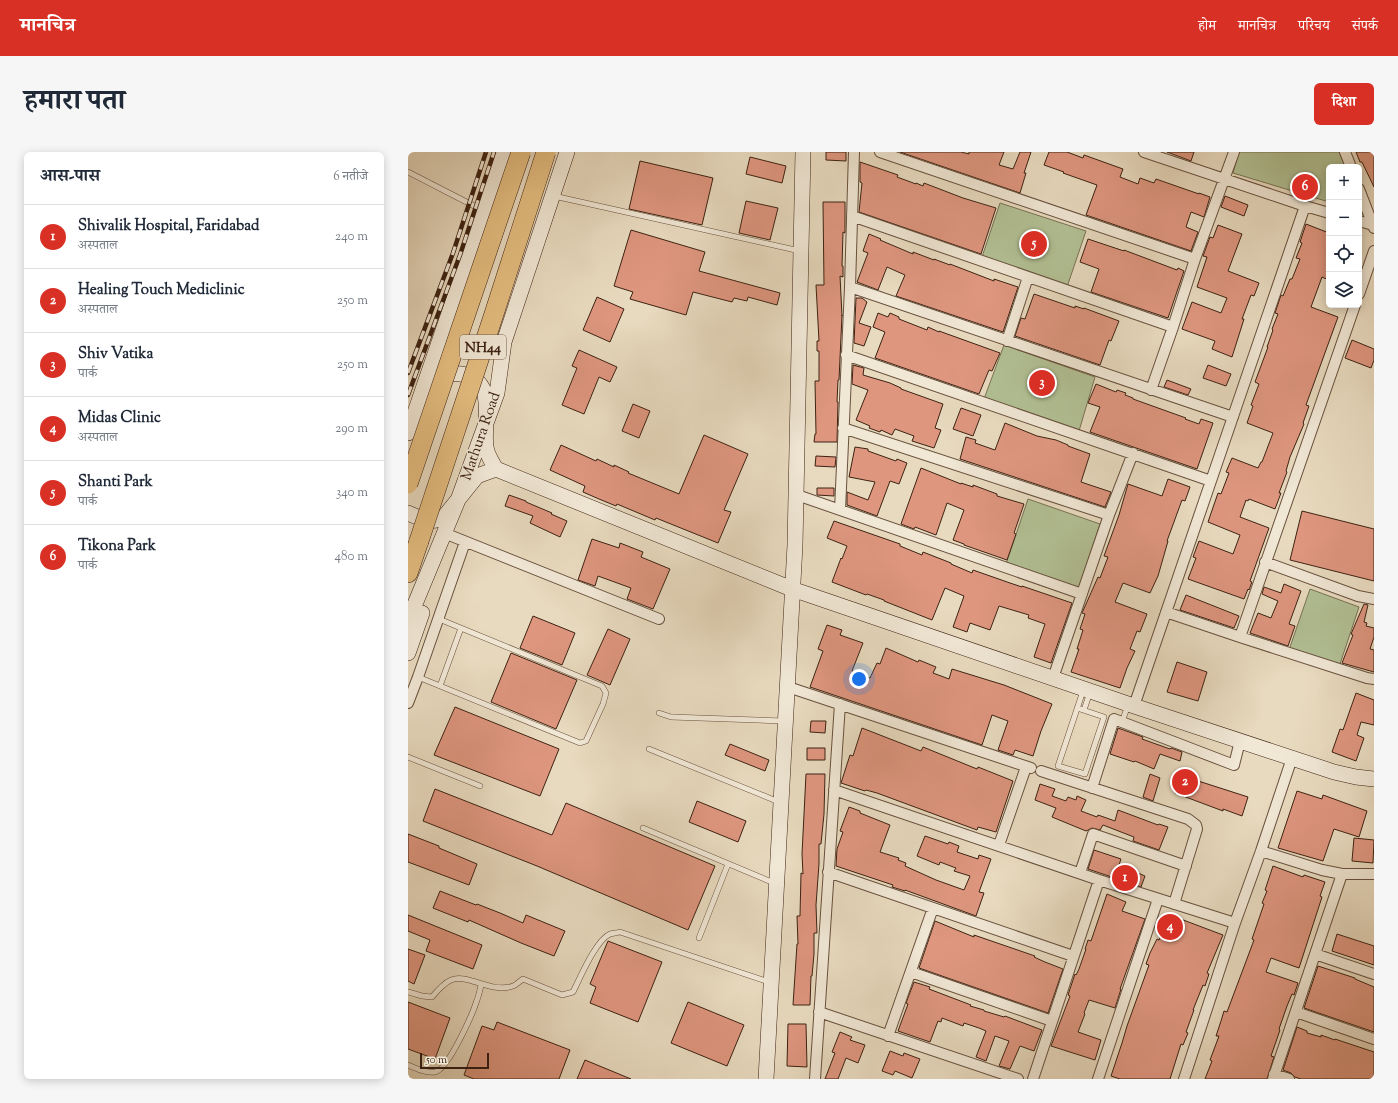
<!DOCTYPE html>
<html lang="hi">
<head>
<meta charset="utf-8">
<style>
  body { margin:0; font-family:"Sorts Mill Goudy","Noto Serif Devanagari",serif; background:#f6f6f7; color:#1f2937 }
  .controls { position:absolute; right:12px; top:12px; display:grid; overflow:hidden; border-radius:6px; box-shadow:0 2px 10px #0003 }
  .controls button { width:36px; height:36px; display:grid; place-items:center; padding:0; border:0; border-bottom:1px solid #e0e1e3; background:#fff; color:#1f2937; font:20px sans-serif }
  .scale { position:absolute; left:12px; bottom:10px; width:69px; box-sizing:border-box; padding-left:4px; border:2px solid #3d2212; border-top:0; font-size:11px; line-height:14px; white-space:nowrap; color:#3d2212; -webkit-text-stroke:3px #f0e7d5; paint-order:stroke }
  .you { position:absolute; left:451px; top:527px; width:14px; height:14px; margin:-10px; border:3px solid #fff; border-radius:50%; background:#1a73e8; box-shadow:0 0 0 6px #1a73e833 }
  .badge { display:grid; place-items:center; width:26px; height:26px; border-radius:50%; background:#d93025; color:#fff; font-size:13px; font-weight:700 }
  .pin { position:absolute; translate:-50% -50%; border:2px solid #fff; box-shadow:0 1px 4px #0006 }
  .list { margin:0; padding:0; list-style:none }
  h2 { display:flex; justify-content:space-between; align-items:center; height:52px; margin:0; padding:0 16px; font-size:17px }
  h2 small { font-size:13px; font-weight:400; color:#747a83 }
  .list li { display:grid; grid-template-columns:26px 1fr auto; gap:12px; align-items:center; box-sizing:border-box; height:64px; padding:0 16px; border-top:1px solid #e0e1e3 }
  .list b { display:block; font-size:15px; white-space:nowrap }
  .list p { margin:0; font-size:13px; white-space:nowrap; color:#747a83 }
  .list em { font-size:13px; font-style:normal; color:#747a83 }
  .icon { flex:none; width:22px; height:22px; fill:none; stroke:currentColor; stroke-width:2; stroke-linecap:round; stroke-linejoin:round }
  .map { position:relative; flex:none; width:966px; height:927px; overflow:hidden; border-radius:6px }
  header { display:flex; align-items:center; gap:24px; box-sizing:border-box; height:56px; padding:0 20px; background:#d93025; color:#fff }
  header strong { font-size:19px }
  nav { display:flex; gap:22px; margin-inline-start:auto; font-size:14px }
  .intro { display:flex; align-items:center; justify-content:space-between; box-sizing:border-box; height:96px; padding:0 24px }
  h1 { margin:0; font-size:28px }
  .button { padding:10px 18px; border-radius:6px; background:#d93025; color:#fff; font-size:14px; font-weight:700 }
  main { display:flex; gap:24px; padding:0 24px }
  aside { flex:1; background:#fff; border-radius:6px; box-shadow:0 2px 10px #0003 }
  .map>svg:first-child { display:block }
  .green { fill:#b2c195; stroke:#787254 }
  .building { fill:#de967f; stroke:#3d2212 }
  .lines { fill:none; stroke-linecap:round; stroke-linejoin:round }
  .lane-casing { stroke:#68503d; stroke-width:6 }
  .street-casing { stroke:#68503d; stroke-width:12 }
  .secondary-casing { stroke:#3d2212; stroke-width:16 }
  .highway-casing { stroke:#3d2212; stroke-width:20 }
  .lane { stroke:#f0e7d5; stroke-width:5 }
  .street { stroke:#f0e7d5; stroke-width:10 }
  .secondary { stroke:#f0e7d5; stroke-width:15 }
  .highway { stroke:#e4bd80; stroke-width:19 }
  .rail-casing { stroke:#3d2212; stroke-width:4.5 }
  .rail { stroke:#f0e7d5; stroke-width:3; stroke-dasharray:9; stroke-linecap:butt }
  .highway-bridge-casing { stroke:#3d2212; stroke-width:20; stroke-linecap:butt }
  .highway-bridge { stroke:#e4bd80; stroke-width:19 }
  .labels { text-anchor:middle; stroke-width:3; stroke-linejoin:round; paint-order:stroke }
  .shield { fill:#f0e7d5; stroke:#735d4c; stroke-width:1 }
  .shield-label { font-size:14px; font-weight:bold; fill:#3d2212 }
  .street-label { font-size:15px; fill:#3d2212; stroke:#f0e7d5 }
</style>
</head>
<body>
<header>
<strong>मानचित्र</strong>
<nav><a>होम</a><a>मानचित्र</a><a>परिचय</a><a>संपर्क</a></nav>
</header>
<div class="intro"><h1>हमारा पता</h1><a class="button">दिशा</a></div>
<main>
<aside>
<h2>आस-पास<small>6 नतीजे</small></h2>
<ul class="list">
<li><span class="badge">1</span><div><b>Shivalik Hospital, Faridabad</b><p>अस्पताल</p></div><em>240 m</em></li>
<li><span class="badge">2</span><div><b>Healing Touch Mediclinic</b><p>अस्पताल</p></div><em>250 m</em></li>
<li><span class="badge">3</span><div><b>Shiv Vatika</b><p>पार्क</p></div><em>250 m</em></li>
<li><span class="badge">4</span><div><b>Midas Clinic</b><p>अस्पताल</p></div><em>290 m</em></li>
<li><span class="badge">5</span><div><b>Shanti Park</b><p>पार्क</p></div><em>340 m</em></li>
<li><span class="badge">6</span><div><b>Tikona Park</b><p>पार्क</p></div><em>480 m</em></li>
</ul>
</aside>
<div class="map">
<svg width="966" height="927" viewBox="0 0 966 927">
  <rect width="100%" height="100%" fill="#e8dabf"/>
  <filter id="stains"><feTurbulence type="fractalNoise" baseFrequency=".005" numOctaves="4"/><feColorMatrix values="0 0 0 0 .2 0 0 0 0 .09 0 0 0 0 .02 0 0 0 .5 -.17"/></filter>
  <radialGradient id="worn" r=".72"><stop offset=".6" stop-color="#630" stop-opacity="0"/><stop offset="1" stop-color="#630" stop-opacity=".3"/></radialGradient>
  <path class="green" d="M831,0H934L940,15H921V50L825,21Z
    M592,51L678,79L659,135L574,105Z
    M596,193L687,225L671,279L576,247Z
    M620,347L692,372L671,436L598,412Z
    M902,437L951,455L931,515L881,498Z"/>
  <path class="building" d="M418,0H438V9L418,8Z
    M492,0H553L561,2V0H596L591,13L605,17L612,0H623L616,21H618L612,41Z
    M641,0H659L675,6L676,3L715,17L712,25L730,32L732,26L746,31L748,27L791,42V41L802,45L796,65L783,60L778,75L790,80L783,99L678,63L689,33L655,21L656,20L636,13Z
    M759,0H786L783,9Z
    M948,0H966V35L954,10H952Z
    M342,5L378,14L374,31L338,22Z
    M232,9L305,26L294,73L221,57Z
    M452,10L490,23L489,25L508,32V31L515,34L516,31L555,46L588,56L573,102L451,60L454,31L452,30Z
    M817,44L840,53L836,64L813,55Z
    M338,49L370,56L362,88L331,81Z
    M415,50H437V81L435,80L434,114H435V125L432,124L434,164V163L431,228H430L429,250H430L429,290H406L407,282H408L407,229H411V199H409V189H411L408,133H416Z
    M898,72L921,81V128L914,125L903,155L930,165L898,253L901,254L895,271L896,272L882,305L878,319L879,320L871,341H873L867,357L841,347L840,349L838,348L832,365L861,376L842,429L844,430L841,438L840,437L836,447L780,427L788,406L785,405L791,389L825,402L832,383L800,370L810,341L813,342L821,321L818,320L824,306L850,316L853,310H854L865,281L839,271L845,254L843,253L851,232L847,230L860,195H859L865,178L864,177L870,162L867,161L873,143L875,144L882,127H884L892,107L888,106L894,91L892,90Z
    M810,73L834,82L820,119L851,131L846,144L843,143L834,167H836L824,205L804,197L807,189L774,177L784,150L813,161L819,146L789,135L799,105L795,104L802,85L805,86Z
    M223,78L297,100L291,119L372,141L369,153L340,145L339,149L326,146L324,150L285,140L278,163L222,147L225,140L206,134Z
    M461,82L473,87L472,88L505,102V100L526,108V107L542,113V112L586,129V127L610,135L595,180L488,144L497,123L479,115L470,138L449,130L460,101L455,99Z
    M680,87L716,99V98L769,118L770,116L776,119L760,166L683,140L691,117L672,110Z
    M626,142L667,156V154L676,157V156L711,169L703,189L701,188L692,213L607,184L613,166L617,167Z
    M189,145L216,157L202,190L175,178Z
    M448,146H454L459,150L451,171L463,175L456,194L446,191Z
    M470,161L480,165L482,161L491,165V167L519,178L520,175L531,180V179L592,201L584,219L581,218L571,242L467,206L477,180L465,175Z
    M944,188L966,197V208L963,216L937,206Z
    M171,198L209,215L202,230L191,225L176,262L154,253L169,216L164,214Z
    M445,213L456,216L455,223L482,231L493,236V237L535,252L527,276L533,278L526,296L504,289L506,284L487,277L484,283L473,278L472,280L461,276L462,274L448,268L460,238L444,232Z
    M800,213L823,222L818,234L795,226Z
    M759,228L783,237L780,243L756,235Z
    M688,232L708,240L709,238L718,241L717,243L725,246V247L778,266L777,267L791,272L793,267L805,271L789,317L682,280L692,255L680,251Z
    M225,252L242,259L231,286L214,279Z
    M553,256L573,263L565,284L545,277Z
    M597,271L629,284L648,288L660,293V294L682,302L673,330L703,340L697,355L552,307L558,285L568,288L567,291L587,298Z
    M296,283L340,302L316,358L323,360L310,391L248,366L247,368L209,352L208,354L191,347L175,340L177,334L142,318L153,293L188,309L189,307L206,315V313L221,320L220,321L271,342Z
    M447,295L460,297V299L488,309L489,307L499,311L491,332L482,329L469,364L439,353V340L460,348L467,330L441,325Z
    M408,304L428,305L427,315L407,314Z
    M513,316L553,332V331L565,335V333L589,342V344L616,352L606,381L608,382L599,408L556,393V392L545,388L556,358L539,351L528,383L507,375L506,377L493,372Z
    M760,327L782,335L777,349L774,348L759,389H760L750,424L742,441L715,431L707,450L739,462L732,480L729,479L722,497L727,499L719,516L712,536L663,520L671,497H669L675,478L672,477L677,462L674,461L690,425L692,426L700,405L696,404L711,363L720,332L754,344Z
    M409,336H426V344L409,343Z
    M101,343L118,349V350L144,361L143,362L159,369L152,385L122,371L125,364L97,354Z
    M894,359L966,377V429L882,408Z
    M426,369L492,392V394L514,403L515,400L543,411V412L564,421L565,418L602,431L614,435V434L664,451L643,511L626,505L637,472L620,466L621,463L591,454L582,478L562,471L559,480L545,475L556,444L537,436L524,468L476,449V448L459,442L458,443L424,430L433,406L434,407L439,394L419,386Z
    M184,387L211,396L212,391L235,400L233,405L262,417L245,457L219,447L223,436L190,424L187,434L170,428Z
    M876,432L893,439L881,472L887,474L880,494L842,481L850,461L863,466L870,449L854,442L856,435L873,441Z
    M778,443L831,464L826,476L772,458Z
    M956,452L960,453L956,470L959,471L958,474L966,476V485L962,497L966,498V520L934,511L945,483L943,482Z
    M125,464L167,481L154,513L112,496Z
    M419,473L434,478L432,483L455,491L444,519L462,526L469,511L472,512L478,496L510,510L511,508L528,515L525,521L541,527L544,517L596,533L644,552L633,579L625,604L607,598L605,603L590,598L600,569L584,563L574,593L402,535L415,499L410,497Z
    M200,477L222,487L202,533L179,523Z
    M103,501L169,528L148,577L83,550Z
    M769,510L799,520L790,549L759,540Z
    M948,541L966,548V573L953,570L949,583L956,586L948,609L924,600L932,577L935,578Z
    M47,555L151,597L132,644L26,603Z
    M403,569H418L417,581L402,580Z
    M454,576L513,599L515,595L569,617L570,615L605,629L588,680L570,675L569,678L469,641L458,638L457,639L433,631L442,603L445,604Z
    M710,576L735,585L734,587L762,597L763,596L774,600L772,609L752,602L746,617L727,609L726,610L702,602Z
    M322,592L361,608L357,619L317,603Z
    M399,596H417V608H399Z
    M398,622H417L416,662L413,692H411V712L408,753L409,781H406V802L404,824H403L402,853H385L389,792H390L389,764H392L393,721L395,722L394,702Z
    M742,622L752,626L745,649L735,645Z
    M774,622L784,626V627L840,645L834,664L815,657V659L767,641Z
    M632,632L647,637L644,644L658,649L660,645L668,648L669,644L678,648L673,659L689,665L690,663L707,669L710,658L750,673L751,672L760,675L751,698L725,689L726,685L695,673L692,678L684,676L678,679L644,665L648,656L627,648Z
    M27,637L144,683L158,651L307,714L280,778L129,714L15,669Z
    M889,639L914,647L915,643L959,659L951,685L926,677L915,709L870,696Z
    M289,649L338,669L330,690L281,670Z
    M441,655L452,659V661L482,673L472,700L491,706L490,708L498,711L497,714L528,728L556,738L562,724L546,719L548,716L532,710L531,713L509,704L517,684L540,692L541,690L551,694L549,700L570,707L571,703L583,707L571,740L576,741L568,764L497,738V739L484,735L485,733L428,714L429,697L435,680L432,679Z
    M0,682L31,694V696L69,712L61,733L0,710Z
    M946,686L966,688L965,711L944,709Z
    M686,698L713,707L711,713L737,724L733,735L680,717Z
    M865,714L895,725L896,723L917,730L912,744L914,745L891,816L863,806L858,820L890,831L886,843L884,842L879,854L871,877L872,878L863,904L866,905L859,927H797L804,909L802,908L811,884H808L813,869L816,859L819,860L846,788L844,787L856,752L854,751L859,739L857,738Z
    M32,739L68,753L69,752L92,761L115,771L118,763L157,779L146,804L113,791L61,768L60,770L25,756Z
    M699,742L718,750L714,759L737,767L712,837H713L707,856L681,848L676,861L677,862L670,880L693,888L687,908L643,894L662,844L660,843L667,822L668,823L671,817L678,797H677L680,788L683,789Z
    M0,763L74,793L65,817L18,799L22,788L0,779Z
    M762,763L815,783L799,821L801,822L797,834L795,833L785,858H786L778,880L780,881L775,893L773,892L762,927H712L703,924L714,891L719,874L741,813L738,812L742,801L749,787L751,788Z
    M527,769L566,785V783L627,804L626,805L637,810L655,817L640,861L511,816Z
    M929,782L966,794V813L924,799Z
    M200,789L254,810L230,870L182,851L188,835L182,832Z
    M0,797L17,803L6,832L0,829Z
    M910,814L947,826V827L966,835V880L896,856Z
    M506,830L522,835L521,837L563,853L562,854L576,858V859L596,865L597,864L634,878L626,899L612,894L602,917L591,914L601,889L587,884L578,909L568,905L578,879L571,876L556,871L555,874L534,866L533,870L530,869L522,890L490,879L500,852L498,851Z
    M0,850L42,866L27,907L0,897Z
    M280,850L336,873L319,914L263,891Z
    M89,870L162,898L151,927H66L56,923L74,874L86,878Z
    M380,872H398L399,915L379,914Z
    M889,875L899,879V881L913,885V883L927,888V887L966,900V927H893L887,925L883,921L875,918Z
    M432,880L444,885L442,888L457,893L450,911L438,906L430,927H417L427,901L424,900Z
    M482,899L495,904L496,901L512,907L504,926L487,919L485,923L474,919Z
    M177,908L223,927H169Z"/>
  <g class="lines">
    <g class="lane-casing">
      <path id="lane" d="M0,20L74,58
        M146,44L392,99
        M10,525L172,591L178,589L195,552L198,541L194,534L31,467
        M32,534L53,476
        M669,556L696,565L677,622L650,614L675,539
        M676,558L682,540
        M251,561L263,565L375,569
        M714,570L720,553
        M241,597L371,650
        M0,605L72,634
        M235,676L366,731
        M291,786L320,712
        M0,840L14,844L24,845C29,839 36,831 43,828C60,821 83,842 105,834C108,833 112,829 115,827L154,843L165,840C172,826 188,788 202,782C205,781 209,781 212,780L361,830
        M0,913C9,917 18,921 27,920C40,918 65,861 69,848C71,843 72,838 73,833"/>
    </g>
    <g class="street-casing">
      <path id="street" d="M472,0L787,107
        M736,0L897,54L921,61
        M937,0L943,15
        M951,37L966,76
        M444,64L765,175
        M951,69L965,73
        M442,135L825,265
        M951,142L966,99
        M599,189L620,125
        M438,203L803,329
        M743,238L765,175L787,107L826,0
        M435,276L701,363
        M389,343L674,442
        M432,358L442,135L446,0
        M36,381L251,467
        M857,410L950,444L966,447
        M758,460L832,485L959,526L966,527
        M832,485L947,153
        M645,526L701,363L725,301
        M380,535L623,616
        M0,551L10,525L57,390
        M726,554L897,54
        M633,619L780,667L788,673L789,677L766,752
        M684,636L706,567L826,613L832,589
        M426,638L691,728L827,771
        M591,693L618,615
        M853,699L914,718L934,722H966
        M420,720L665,804
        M672,721L685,682L778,714
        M907,802L966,822
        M503,820L644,869
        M411,860L610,927
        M888,860L966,887
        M480,884L525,756
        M866,922L881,927
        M407,927L432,552
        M625,927L691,728
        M690,927L750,747
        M776,927L827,771L853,699L884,606
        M865,927L934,722"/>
    </g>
    <g class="secondary-casing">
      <path id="secondary" d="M15,237C27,227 36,219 53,222C91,229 74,270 78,295C79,303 84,310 88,317L384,437L726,554L926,620L948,625L966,627
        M0,281L96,0
        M0,361C13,367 24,372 36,365L69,324L88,317
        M0,473L7,452L50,348L89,241L96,190L159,0
        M0,501L14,461
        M358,927L387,393L395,0"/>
    </g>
    <g class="highway-casing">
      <path id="highway" d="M0,421L11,389"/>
    </g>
    <use href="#lane" class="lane"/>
    <use href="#street" class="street"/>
    <use href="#secondary" class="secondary"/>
    <use href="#highway" class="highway"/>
    <g class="rail-casing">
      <path id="rail" d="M0,221L45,101L78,0
        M0,243L52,103L86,0"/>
    </g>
    <use href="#rail" class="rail"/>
    <g class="highway-bridge-casing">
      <path id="highway-bridge" d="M0,332L113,0
        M11,389L86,162L138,0"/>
    </g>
    <use href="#highway-bridge" class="highway-bridge"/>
  </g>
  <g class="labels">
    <rect class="shield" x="52" y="183" width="46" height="24" rx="3"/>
    <g class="shield-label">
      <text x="75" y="200">NH44</text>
    </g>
    <g class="street-label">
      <text transform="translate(72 284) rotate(-71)" y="5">Mathura Road</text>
    </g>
  </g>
  <rect width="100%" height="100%" filter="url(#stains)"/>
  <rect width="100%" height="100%" fill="url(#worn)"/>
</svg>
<div class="controls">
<button>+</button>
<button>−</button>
<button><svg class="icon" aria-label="locate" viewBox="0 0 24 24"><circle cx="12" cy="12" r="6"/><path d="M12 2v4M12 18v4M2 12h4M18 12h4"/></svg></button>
<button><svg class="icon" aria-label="layers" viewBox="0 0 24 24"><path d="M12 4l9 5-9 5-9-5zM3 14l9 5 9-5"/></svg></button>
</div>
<div class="scale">50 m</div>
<div class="you"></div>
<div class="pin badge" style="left:717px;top:726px">1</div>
<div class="pin badge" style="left:777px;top:630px">2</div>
<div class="pin badge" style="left:634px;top:231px">3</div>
<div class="pin badge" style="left:762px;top:775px">4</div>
<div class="pin badge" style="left:626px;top:92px">5</div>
<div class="pin badge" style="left:897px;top:35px">6</div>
</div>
</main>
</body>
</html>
